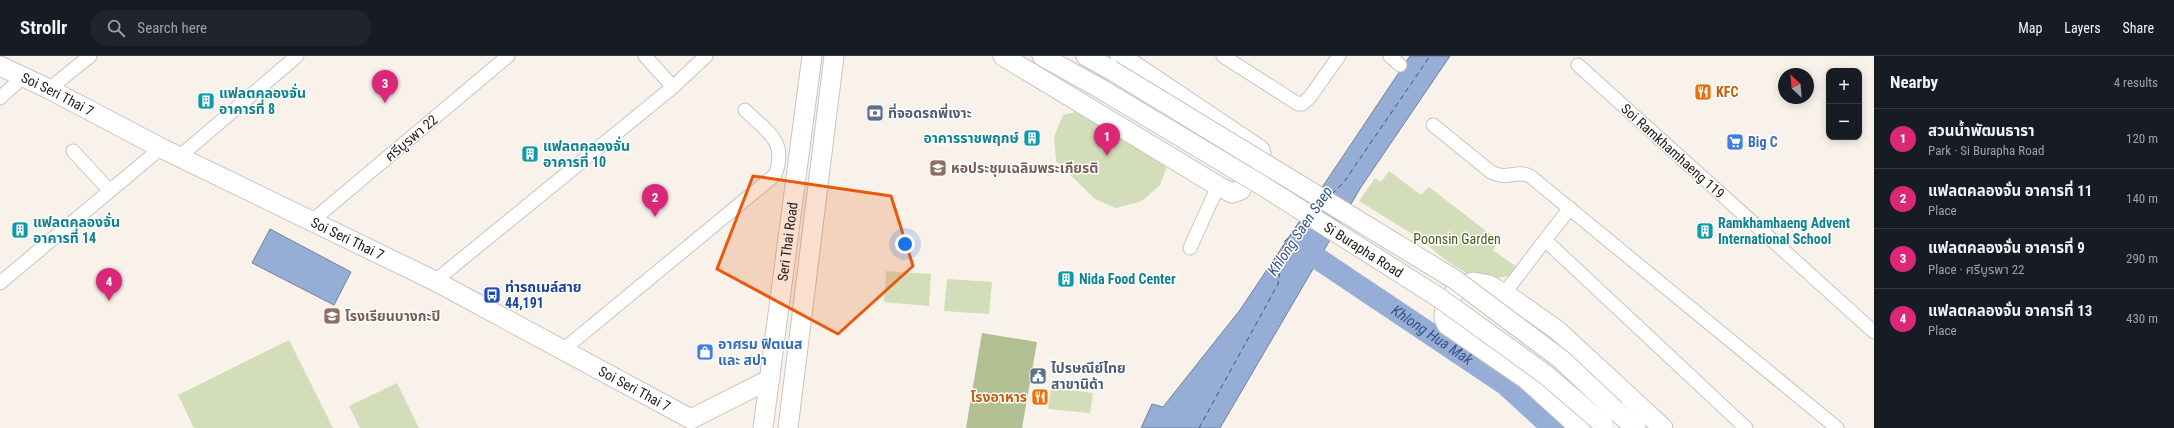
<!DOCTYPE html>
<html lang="en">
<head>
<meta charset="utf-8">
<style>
  body { margin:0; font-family:"Roboto Condensed","Noto Sans Thai",sans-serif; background:#20242c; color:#f1f3f6 }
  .controls { position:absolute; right:12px; top:12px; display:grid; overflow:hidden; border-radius:8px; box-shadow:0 2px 10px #0003 }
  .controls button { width:36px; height:36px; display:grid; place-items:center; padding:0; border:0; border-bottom:1px solid #363941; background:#171b24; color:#f1f3f6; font:20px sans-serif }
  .compass { position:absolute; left:1778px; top:12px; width:36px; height:36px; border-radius:50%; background:#171b24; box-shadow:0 2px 10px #0003; rotate:334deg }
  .you { position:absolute; left:905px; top:188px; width:14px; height:14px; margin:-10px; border:3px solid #fff; border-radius:50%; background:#1a73e8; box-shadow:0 0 0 6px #1a73e833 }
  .badge { display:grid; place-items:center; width:26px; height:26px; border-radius:50%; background:#db2777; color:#fff; font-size:13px; font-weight:700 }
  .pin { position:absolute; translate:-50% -33px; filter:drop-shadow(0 1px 2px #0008) }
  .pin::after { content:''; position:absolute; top:21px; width:14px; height:12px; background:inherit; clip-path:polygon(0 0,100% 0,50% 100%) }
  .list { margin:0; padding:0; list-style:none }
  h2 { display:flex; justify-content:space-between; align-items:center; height:52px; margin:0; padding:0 16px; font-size:17px }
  h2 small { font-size:13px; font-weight:400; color:#9ea1a6 }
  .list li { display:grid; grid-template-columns:26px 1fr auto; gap:12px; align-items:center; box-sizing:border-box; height:60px; padding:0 16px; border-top:1px solid #363941 }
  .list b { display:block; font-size:15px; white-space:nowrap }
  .list p { margin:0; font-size:13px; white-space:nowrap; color:#9ea1a6 }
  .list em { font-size:13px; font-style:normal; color:#9ea1a6 }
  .icon { flex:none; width:22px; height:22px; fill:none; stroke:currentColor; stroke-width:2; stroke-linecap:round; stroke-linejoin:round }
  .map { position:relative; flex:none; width:1874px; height:372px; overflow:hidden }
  header { display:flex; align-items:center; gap:24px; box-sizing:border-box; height:56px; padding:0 20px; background:#171b24; border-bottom:1px solid #363941 }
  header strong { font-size:19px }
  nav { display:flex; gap:22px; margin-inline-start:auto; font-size:14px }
  .search { width:280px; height:36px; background:#20242c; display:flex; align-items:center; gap:10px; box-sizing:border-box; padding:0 14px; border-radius:16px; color:#9ea1a6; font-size:15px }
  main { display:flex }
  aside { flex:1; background:#171b24 }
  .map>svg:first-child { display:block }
  .green { fill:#d3ddba }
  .forest { fill:#b2bf92 }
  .water { fill:#96add5; stroke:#72829d }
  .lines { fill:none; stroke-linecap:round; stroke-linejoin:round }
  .river { stroke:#96add5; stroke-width:22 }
  .ferry { stroke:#375488; stroke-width:1; stroke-dasharray:5 4; stroke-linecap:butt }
  .street-casing { stroke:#cac4be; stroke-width:15 }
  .secondary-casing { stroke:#cac4be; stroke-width:21 }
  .street { stroke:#fff; stroke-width:13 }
  .secondary { stroke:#fff; stroke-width:19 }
  .secondary-bridge-casing { stroke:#cac4be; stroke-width:21; stroke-linecap:butt }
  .secondary-bridge { stroke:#fff; stroke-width:19 }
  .marked { fill:#e8590c; fill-opacity:0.2; stroke:#e8590c; stroke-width:3; stroke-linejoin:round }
  .labels { text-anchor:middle; stroke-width:3; stroke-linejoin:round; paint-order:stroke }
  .food-label { font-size:14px; font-weight:bold; fill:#c56008; stroke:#fff; text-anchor:start }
  .culture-label { font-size:14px; font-weight:bold; fill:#0d838f; stroke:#fff; text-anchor:start }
  .street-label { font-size:14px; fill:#1f1d1b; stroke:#fff }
  .service-label { font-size:14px; font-weight:bold; fill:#4e5e75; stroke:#fff; text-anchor:start }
  .shop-label { font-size:14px; font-weight:bold; fill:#366cbe; stroke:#fff; text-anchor:start }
  .education-label { font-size:14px; font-weight:bold; fill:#785e54; stroke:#fff; text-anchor:start }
  .park-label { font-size:14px; fill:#4c5a15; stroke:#fff }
  .transit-label { font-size:14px; font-weight:bold; fill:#164399; stroke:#fff; text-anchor:start }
  .water-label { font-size:15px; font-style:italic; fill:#375488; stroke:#fff }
</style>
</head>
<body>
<header>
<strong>Strollr</strong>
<div class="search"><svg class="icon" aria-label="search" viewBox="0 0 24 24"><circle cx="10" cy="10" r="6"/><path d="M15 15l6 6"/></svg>Search here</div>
<nav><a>Map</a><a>Layers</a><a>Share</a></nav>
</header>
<main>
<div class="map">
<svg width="1874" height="372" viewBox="0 0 1874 372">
  <rect width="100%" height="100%" fill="#f8f2eb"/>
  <path class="green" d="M1079,55L1156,96L1166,112L1160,129L1142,145L1116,152L1095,143L1056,105L1054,81L1063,59Z
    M1389,115L1421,139L1429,131L1499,185L1493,194L1518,212L1511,220L1495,222L1466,217L1444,203L1422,184L1359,145L1375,122L1381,126Z
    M886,215L931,218L929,250L884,246Z
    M947,223L992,226L989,258L944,255Z
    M289,284L333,372H194L178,339Z
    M397,327L419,372H360L349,350Z
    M1051,332L1093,337L1090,357L1048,353Z"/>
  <path class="forest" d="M982,277L1037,286L1022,372H966Z"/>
  <path class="water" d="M1410,0H1450L1361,131L1220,372H1141L1152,348L1163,351L1240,254Z
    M270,173L351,216L334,249L252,207Z"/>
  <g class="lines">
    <path class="river" id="s1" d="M1305,194L1505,328L1553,372"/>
    <path class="ferry" d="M1332,138L1344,126L1430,0
      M1199,372L1278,228L1284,186L1303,167"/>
    <g class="street-casing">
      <path id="street" d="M645,0L673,31
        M1223,0L1298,48H1302L1310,41L1339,0
        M1390,0L1400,9
        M1578,9L1874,276
        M49,33L90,0
        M0,42L23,21
        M1433,69L1491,116C1509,125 1514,113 1530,120L1837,372
        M73,95L110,135
        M179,101L297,0
        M1570,152L1545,184L1746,372
        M313,164L508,0
        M1190,192L1218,130
        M435,225L673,31L706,0
        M0,227L161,92
        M1504,238L1545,184
        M564,293L775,119C788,85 767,76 745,54"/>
    </g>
    <g class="secondary-casing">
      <g id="secondary">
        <path d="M1003,0L1218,130L1232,137L1241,134L1261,98L1260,94L1120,0"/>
        <path d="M1042,0L1101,33"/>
        <path d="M1086,0L1111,14"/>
        <path id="s2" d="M0,10L49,33L161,92L435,225L691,363L770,323"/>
        <path d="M1615,354L1636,372"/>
        <path id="s3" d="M763,372L812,0"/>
        <path d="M788,372L834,0"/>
        <path d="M1580,372L1526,323L1447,269L1444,262L1445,250L1458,231L1473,226L1489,229L1513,243L1557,274L1663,372"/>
      </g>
    </g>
    <use href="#street" class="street"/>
    <use href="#secondary" class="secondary"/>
    <g class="secondary-bridge-casing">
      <g id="secondary-bridge">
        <path d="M1111,14L1454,223L1562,304L1615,354"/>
        <path id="s4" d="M1101,33L1263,130L1438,241L1546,319L1603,368"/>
      </g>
    </g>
    <use href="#secondary-bridge" class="secondary-bridge"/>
  </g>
  <path class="marked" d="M753,120L891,140L913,210L838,278L717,213Z"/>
  <defs>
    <g id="restaurant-square" transform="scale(0.9)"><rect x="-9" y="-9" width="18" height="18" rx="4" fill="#e8710a" stroke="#fff"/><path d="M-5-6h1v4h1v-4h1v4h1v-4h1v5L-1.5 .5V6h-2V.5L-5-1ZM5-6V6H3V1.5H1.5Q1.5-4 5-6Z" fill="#fff"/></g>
    <g id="building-square" transform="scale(0.9)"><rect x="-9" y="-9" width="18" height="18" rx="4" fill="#0f9aa8" stroke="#fff"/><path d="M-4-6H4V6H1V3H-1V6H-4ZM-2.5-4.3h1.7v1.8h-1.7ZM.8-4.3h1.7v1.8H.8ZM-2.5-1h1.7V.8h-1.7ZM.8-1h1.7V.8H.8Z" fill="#fff"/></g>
    <g id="bank-square" transform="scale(0.9)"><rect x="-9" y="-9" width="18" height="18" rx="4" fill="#5c6f8a" stroke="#fff"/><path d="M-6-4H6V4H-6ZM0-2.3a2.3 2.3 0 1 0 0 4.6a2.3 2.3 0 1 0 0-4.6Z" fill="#fff"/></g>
    <g id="supermarket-square" transform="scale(0.9)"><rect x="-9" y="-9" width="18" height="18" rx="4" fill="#3f7fe0" stroke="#fff"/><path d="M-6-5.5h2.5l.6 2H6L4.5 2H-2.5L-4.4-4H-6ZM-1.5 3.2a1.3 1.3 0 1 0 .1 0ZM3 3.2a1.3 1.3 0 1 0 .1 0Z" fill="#fff"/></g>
    <g id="university-square" transform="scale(0.9)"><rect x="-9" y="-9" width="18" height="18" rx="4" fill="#8d6e63" stroke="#fff"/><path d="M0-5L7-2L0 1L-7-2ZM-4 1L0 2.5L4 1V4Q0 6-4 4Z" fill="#fff"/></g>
    <g id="bus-square" transform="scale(0.9)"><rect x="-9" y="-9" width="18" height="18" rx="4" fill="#1a4fb4" stroke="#fff"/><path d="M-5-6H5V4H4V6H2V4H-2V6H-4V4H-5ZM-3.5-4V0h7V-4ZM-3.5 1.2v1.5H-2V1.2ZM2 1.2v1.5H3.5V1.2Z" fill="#fff"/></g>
    <g id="school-square" transform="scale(0.9)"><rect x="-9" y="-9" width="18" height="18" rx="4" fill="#8d6e63" stroke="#fff"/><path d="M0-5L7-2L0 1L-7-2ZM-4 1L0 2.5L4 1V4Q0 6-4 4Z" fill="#fff"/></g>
    <g id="shop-square" transform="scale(0.9)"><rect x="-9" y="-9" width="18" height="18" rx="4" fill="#3f7fe0" stroke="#fff"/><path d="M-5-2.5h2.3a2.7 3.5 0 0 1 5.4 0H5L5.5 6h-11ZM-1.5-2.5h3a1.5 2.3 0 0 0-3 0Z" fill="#fff"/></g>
    <g id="civic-square" transform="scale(0.9)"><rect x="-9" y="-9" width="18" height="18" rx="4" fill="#5c6f8a" stroke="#fff"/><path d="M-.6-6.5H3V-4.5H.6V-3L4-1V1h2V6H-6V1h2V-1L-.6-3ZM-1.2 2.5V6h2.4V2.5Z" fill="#fff"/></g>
  </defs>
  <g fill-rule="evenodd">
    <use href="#restaurant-square" x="1703" y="36"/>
    <use href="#building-square" x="206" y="45"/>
    <use href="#bank-square" x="875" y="57"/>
    <use href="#building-square" x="1032" y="82"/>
    <use href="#supermarket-square" x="1735" y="86"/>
    <use href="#building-square" x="530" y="98"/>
    <use href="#university-square" x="938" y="112"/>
    <use href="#building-square" x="20" y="174"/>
    <use href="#building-square" x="1705" y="175"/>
    <use href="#building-square" x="1066" y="223"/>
    <use href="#bus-square" x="492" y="239"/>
    <use href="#school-square" x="332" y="260"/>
    <use href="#shop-square" x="705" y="296"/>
    <use href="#civic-square" x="1038" y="320"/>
    <use href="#restaurant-square" x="1040" y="341"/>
  </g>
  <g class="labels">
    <g class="food-label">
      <text x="1716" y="41">KFC</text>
      <text x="1027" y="346" text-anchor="end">โรงอาหาร</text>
    </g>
    <g class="culture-label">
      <text x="219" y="42">แฟลตคลองจั่น<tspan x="219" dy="16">อาคารที่ 8</tspan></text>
      <text x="1019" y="87" text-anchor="end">อาคารราชพฤกษ์</text>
      <text x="543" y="95">แฟลตคลองจั่น<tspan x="543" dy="16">อาคารที่ 10</tspan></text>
      <text x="33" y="171">แฟลตคลองจั่น<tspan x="33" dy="16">อาคารที่ 14</tspan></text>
      <text x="1718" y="172">Ramkhamhaeng Advent<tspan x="1718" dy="16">International School</tspan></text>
      <text x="1079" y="228">Nida Food Center</text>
    </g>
    <g class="street-label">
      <text dy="5" stroke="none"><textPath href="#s2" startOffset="64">Soi Seri Thai 7</textPath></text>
      <text transform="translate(411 82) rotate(-40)" y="5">ศรีบูรพา 22</text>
      <text transform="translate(1673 95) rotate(42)" y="5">Soi Ramkhamhaeng 119</text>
      <text dy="5" stroke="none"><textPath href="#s2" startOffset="388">Soi Seri Thai 7</textPath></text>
      <text dy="5" stroke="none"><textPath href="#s3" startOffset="188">Seri Thai Road</textPath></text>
      <text dy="5" stroke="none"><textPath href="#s4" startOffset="308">Si Burapha Road</textPath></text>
      <text dy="5" stroke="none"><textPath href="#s2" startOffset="712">Soi Seri Thai 7</textPath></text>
    </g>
    <g class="service-label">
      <text x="888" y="62">ที่จอดรถพี่เงาะ</text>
      <text x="1051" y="317">ไปรษณีย์ไทย<tspan x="1051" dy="16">สาขานิด้า</tspan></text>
    </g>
    <g class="shop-label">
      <text x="1748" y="91">Big C</text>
      <text x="718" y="293">อาศรม ฟิตเนส<tspan x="718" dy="16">และ สปา</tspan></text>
    </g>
    <g class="education-label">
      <text x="951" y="117">หอประชุมเฉลิมพระเกียรติ</text>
      <text x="345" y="265">โรงเรียนบางกะปิ</text>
    </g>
    <g class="park-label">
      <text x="1457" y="188">Poonsin Garden</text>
    </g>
    <g class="transit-label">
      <text x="505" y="236">ท่ารถเมล์สาย<tspan x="505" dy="16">44,191</tspan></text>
    </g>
    <g class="water-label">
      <text transform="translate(1300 175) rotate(-56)" y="5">Khlong Saen Saep</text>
      <text dy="5" stroke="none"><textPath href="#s1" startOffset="153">Khlong Hua Mak</textPath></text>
    </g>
  </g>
</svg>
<div class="controls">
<button>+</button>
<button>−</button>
</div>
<svg class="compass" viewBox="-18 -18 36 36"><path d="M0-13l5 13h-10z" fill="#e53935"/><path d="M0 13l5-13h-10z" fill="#9ea1a6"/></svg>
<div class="you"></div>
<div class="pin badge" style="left:1107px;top:100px">1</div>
<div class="pin badge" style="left:655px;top:161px">2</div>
<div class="pin badge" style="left:385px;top:47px">3</div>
<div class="pin badge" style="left:109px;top:245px">4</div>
</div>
<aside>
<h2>Nearby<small>4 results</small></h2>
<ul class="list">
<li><span class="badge">1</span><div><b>สวนน้ำพัฒนธารา</b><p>Park · Si Burapha Road</p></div><em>120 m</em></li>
<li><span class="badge">2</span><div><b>แฟลตคลองจั่น อาคารที่ 11</b><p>Place</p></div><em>140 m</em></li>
<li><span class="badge">3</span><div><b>แฟลตคลองจั่น อาคารที่ 9</b><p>Place · ศรีบูรพา 22</p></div><em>290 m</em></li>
<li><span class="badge">4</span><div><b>แฟลตคลองจั่น อาคารที่ 13</b><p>Place</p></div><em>430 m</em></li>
</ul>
</aside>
</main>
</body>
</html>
